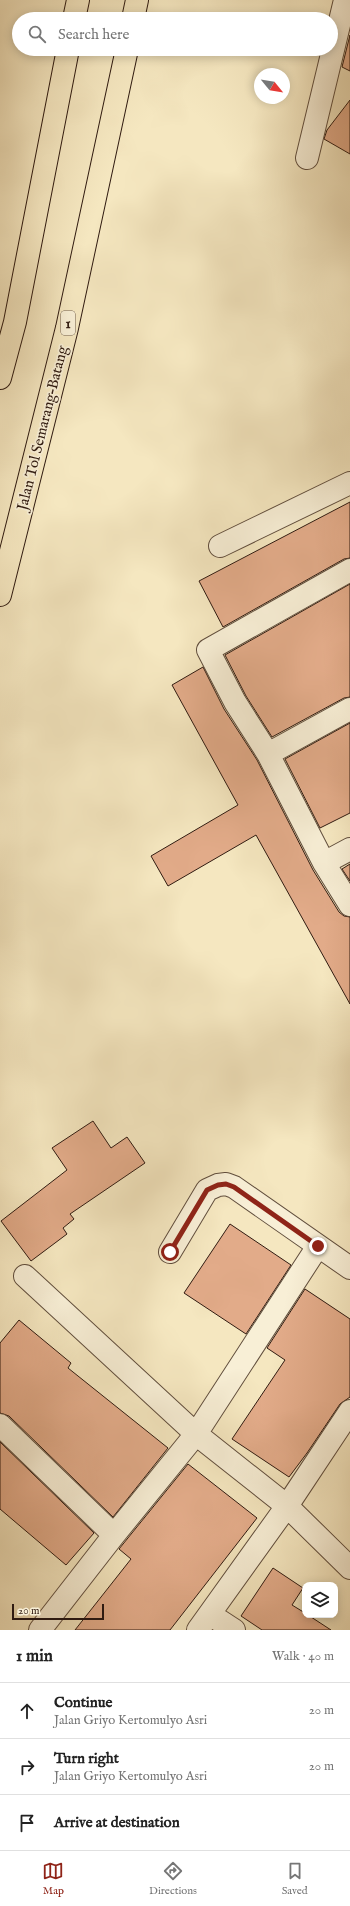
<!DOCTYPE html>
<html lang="en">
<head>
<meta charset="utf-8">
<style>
  body { margin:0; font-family:"IM FELL English",serif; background:#f2f2f2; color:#222 }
  .controls { position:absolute; right:12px; bottom:12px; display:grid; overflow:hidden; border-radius:8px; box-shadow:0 2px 10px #0003 }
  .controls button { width:36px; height:36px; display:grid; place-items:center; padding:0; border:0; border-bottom:1px solid #e0e0e0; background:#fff; color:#222; font:20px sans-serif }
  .compass { position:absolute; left:254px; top:68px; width:36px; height:36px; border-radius:50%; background:#fff; box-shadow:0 2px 10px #0003; rotate:120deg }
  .scale { position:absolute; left:12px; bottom:10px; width:92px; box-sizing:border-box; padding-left:4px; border:2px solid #301b11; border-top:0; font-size:11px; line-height:14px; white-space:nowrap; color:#301b11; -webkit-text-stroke:3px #f8efd6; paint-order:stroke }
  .stop { position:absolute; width:12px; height:12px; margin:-9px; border:3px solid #8f2418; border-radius:50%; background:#fff }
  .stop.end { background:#8f2418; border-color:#fff; box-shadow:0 1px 4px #0008 }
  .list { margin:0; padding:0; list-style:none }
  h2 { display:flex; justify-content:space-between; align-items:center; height:52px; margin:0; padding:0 16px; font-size:17px }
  h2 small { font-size:13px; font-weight:400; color:#767676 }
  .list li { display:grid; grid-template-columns:26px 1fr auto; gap:12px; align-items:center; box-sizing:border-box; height:56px; padding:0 16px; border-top:1px solid #e0e0e0 }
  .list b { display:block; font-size:15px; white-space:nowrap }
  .list p { margin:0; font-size:13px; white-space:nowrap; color:#767676 }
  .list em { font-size:13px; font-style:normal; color:#767676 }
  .icon { flex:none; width:22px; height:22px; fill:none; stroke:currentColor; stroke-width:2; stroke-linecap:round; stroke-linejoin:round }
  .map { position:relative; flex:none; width:350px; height:1630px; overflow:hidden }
  .search { position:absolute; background:#fff; box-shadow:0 2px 10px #0003; left:12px; right:12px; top:12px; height:44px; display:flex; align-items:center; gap:10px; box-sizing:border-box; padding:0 14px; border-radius:22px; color:#767676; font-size:15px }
  .sheet { height:220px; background:#fff }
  nav { display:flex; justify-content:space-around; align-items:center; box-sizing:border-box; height:56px; border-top:1px solid #e0e0e0; background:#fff; font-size:11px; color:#767676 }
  nav a { display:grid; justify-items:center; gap:2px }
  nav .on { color:#8f2418 }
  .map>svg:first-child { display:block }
  .building { fill:#e2ab89; stroke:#301b11 }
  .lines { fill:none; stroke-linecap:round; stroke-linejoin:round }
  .minor-casing { stroke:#614e3d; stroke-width:24 }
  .motorway-casing { stroke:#301b11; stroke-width:24 }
  .minor { stroke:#f8efd6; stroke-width:22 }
  .motorway { stroke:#f5e7c0; stroke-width:22 }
  .route { stroke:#8f2418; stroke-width:5 }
  .labels { text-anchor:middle; stroke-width:3.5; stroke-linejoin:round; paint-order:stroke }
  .shield { fill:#f8efd6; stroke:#6c5b4c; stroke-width:1 }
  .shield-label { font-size:14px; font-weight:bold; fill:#301b11 }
  .street-label { font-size:15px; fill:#301b11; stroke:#f8efd6 }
</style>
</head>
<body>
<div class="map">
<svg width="350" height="1630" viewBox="0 0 350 1630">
  <rect width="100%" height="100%" fill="#f5e7c0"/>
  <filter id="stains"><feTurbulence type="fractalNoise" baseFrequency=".005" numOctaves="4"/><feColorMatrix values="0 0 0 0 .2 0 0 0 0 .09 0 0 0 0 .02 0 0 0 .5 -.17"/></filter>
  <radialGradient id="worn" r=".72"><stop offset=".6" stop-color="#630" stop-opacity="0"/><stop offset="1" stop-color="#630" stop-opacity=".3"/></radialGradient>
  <path class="building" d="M350,35V71L342,67Z
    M350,100V154L324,139L327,130Z
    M350,502V558L344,559L223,627L199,581Z
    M350,584V697L344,698L272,737L246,696L225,655Z
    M203,667L224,709L257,760L313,870L339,912L344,916L350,917V1004L256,835L168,886L151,856L238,805L172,685Z
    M350,723V813L320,828L285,759Z
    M350,864V881L342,869Z
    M93,1121L111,1148L127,1137L145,1163L70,1214L74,1219L63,1228L67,1234L31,1261L1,1221L67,1170L52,1148Z
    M230,1224L291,1265L246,1334L184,1293Z
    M305,1289L350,1319V1397L340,1404L307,1453L289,1477L232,1439L285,1360L267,1348Z
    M19,1320L71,1363L68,1368L168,1448L113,1517L9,1416L0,1413V1343Z
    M0,1442L94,1533L66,1565L0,1509Z
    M188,1464L257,1518L170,1630H75L131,1559L119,1549Z
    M273,1568L303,1588L292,1605L305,1613V1615H308L331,1630H262L241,1616Z"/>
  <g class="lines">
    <g class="minor-casing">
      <path id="minor" d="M307,158L345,0
        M220,546L350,483
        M350,570L208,650L235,702L268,754L324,863L350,905
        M268,754L350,709
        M324,863L350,849
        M170,1252L207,1190L218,1185L226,1184L234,1187L350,1268
        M25,1276L196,1434L287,1506L350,1568
        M0,1425L114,1535
        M211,1615L234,1630
        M40,1630L114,1535L196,1434L318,1246
        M198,1630L287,1506L350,1411"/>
    </g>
    <g class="motorway-casing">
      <path id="motorway" d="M74,19L78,0
        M133,19L137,0
        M0,378L15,322L68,49
        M0,595L67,328L127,49"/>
    </g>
    <use href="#minor" class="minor"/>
    <use href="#motorway" class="motorway"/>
  </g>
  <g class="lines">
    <path class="route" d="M170,1252L207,1190L218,1185L226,1184L234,1187L318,1246"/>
  </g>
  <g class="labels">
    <rect class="shield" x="61" y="311" width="14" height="24" rx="3"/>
    <g class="shield-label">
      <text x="68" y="328">1</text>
    </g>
    <g class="street-label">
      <text transform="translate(42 428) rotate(-76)" y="5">Jalan Tol Semarang–Batang</text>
    </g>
  </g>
  <rect width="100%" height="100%" filter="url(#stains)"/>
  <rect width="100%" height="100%" fill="url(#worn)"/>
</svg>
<div class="controls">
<button><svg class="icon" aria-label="layers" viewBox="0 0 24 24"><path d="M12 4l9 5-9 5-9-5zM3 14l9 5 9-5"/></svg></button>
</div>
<svg class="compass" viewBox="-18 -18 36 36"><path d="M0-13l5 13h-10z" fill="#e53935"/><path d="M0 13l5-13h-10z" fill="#767676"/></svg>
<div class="scale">20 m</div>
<div class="stop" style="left:170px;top:1252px"></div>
<div class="stop end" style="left:318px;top:1246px"></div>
<div class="search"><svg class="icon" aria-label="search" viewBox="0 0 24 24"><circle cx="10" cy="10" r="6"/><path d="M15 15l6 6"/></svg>Search here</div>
</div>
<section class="sheet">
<h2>1 min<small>Walk · 40 m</small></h2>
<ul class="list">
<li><svg class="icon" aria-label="ahead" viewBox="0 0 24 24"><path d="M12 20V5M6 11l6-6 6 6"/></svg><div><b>Continue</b><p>Jalan Griyo Kertomulyo Asri</p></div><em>20 m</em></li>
<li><svg class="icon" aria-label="right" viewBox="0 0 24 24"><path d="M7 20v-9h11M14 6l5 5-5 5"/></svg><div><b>Turn right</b><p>Jalan Griyo Kertomulyo Asri</p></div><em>20 m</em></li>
<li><svg class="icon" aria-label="arrive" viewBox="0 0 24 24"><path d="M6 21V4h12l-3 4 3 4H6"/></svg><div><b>Arrive at destination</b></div></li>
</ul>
</section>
<nav>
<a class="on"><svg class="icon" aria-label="map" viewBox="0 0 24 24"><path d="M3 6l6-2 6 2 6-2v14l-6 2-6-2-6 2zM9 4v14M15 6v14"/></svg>Map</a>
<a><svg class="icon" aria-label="directions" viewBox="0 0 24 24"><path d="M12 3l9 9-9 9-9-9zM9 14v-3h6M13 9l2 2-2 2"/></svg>Directions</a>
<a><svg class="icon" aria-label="saved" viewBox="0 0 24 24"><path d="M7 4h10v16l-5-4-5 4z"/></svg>Saved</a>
</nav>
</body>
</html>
